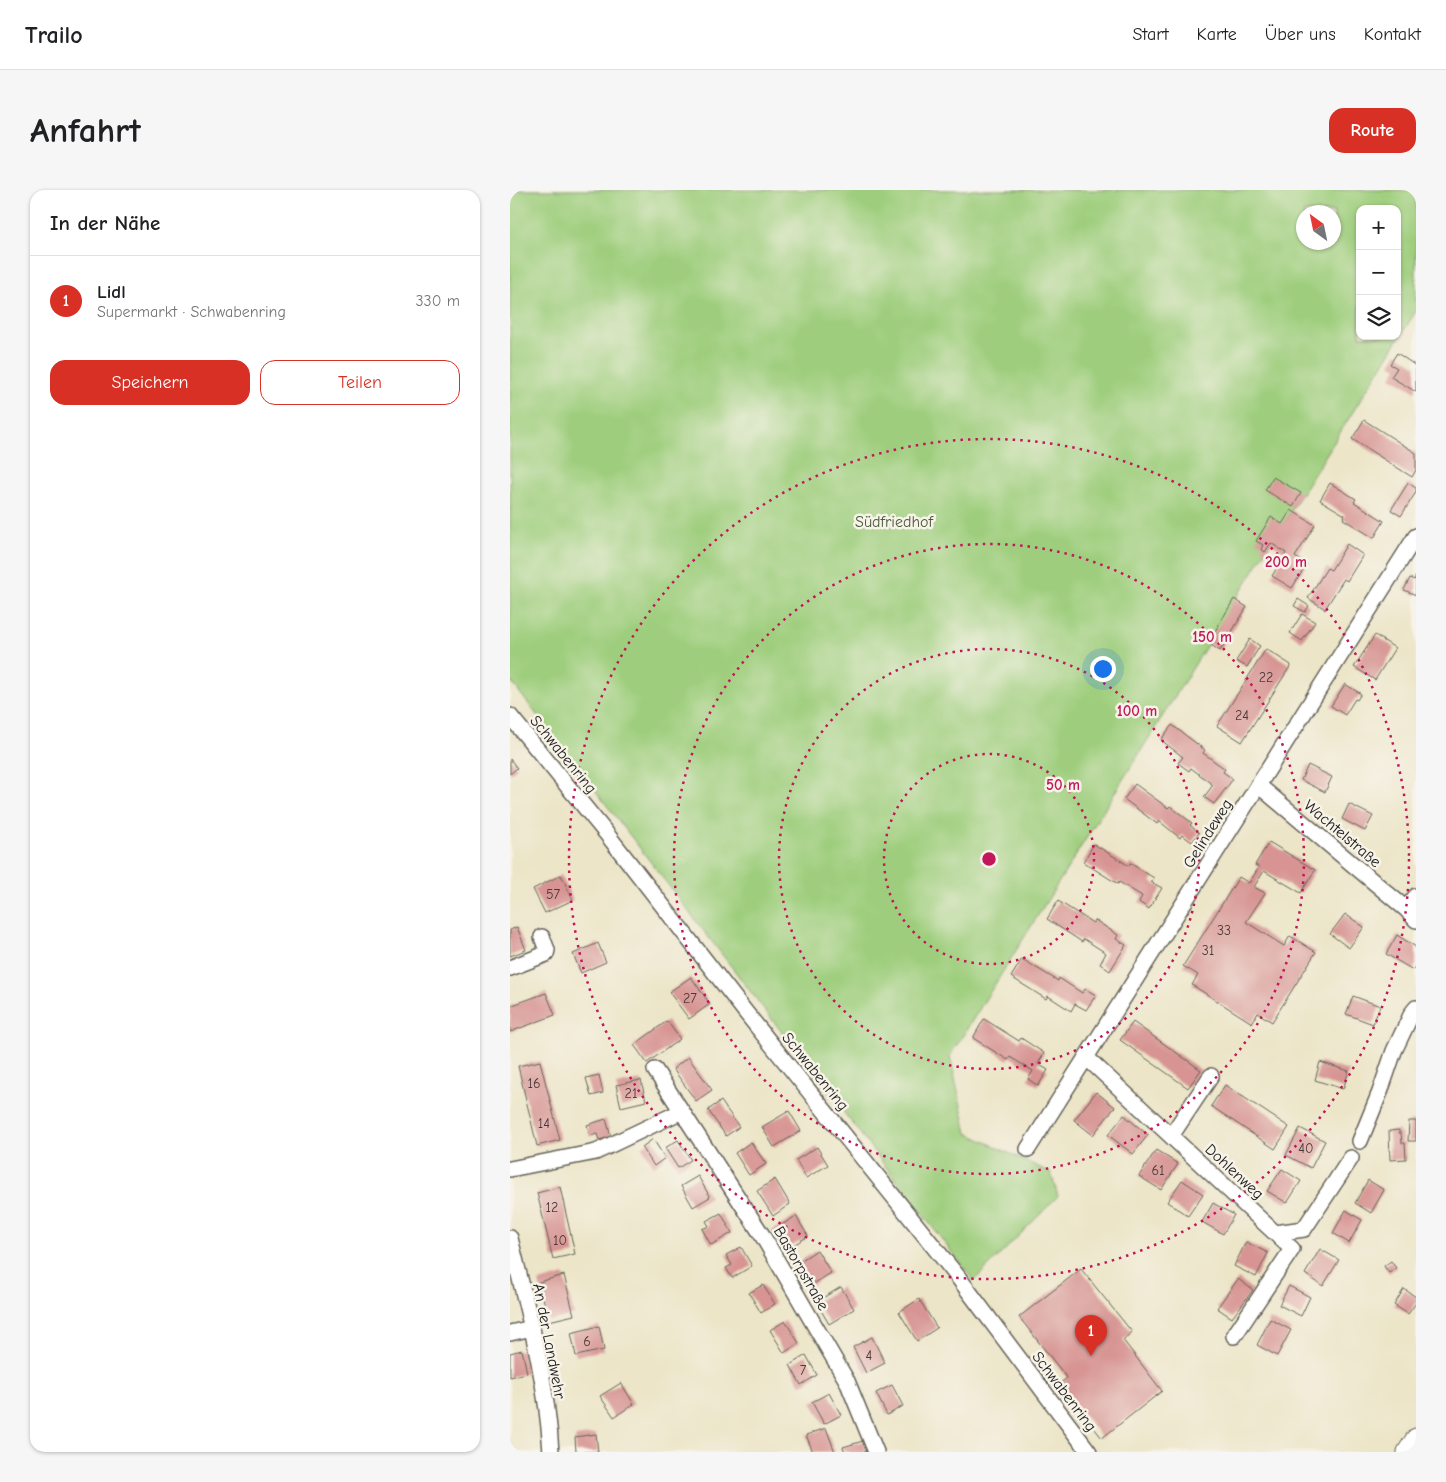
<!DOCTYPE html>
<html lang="de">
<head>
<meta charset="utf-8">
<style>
  body { margin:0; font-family:"Comic Neue",sans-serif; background:#f6f6f6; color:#202124 }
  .controls { position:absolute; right:15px; top:15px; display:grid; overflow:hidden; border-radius:10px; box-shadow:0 1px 4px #0004 }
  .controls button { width:45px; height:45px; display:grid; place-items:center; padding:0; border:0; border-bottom:1px solid #e0e0e0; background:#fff; color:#202124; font:25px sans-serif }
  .compass { position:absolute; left:786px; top:15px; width:45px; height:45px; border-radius:50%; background:#fff; box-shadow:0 1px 4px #0004; rotate:327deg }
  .you { position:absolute; left:592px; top:478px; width:18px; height:18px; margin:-12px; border:4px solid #fff; border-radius:50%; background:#1a73e8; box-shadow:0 0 0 8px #1a73e833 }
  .badge { display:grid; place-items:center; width:32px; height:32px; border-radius:50%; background:#d93025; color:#fff; font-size:16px; font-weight:700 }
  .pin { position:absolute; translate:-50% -41px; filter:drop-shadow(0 1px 2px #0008) }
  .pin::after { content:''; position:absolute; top:26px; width:18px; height:15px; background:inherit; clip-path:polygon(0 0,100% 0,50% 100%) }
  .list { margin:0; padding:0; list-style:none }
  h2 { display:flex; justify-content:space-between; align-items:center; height:65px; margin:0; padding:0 20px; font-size:21px }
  h2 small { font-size:16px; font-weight:400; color:#757577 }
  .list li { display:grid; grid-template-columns:32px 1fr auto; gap:15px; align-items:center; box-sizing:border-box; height:90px; padding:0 20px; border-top:1px solid #e0e0e0 }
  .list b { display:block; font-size:19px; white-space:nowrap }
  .list p { margin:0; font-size:16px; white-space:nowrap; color:#757577 }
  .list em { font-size:16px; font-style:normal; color:#757577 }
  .actions { display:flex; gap:10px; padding:15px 20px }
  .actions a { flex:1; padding:11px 0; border:1px solid #d93025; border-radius:15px; text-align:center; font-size:18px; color:#d93025 }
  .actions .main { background:#d93025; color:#fff }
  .icon { flex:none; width:28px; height:28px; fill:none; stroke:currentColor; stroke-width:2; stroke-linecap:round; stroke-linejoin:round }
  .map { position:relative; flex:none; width:906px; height:1262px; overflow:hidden; border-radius:15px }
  header { display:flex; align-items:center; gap:30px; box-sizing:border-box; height:70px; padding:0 25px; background:#fff; border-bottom:1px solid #e0e0e0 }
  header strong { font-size:24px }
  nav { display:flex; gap:28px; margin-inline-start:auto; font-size:18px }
  .intro { display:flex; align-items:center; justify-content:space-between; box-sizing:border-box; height:120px; padding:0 30px }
  h1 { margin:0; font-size:35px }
  .button { padding:12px 22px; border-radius:15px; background:#d93025; color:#fff; font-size:18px; font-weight:700 }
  main { display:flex; gap:30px; padding:0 30px }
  aside { flex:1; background:#fff; border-radius:15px; box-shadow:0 1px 4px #0004 }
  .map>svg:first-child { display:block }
  .green { fill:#9ece7d; stroke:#5d754c; fill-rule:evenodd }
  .building { fill:#d79493 }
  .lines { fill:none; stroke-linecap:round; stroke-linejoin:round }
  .minor-casing { stroke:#656258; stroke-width:18 }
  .major-casing { stroke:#656258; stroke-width:21 }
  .minor { stroke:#fff; stroke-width:15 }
  .major { stroke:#fff; stroke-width:19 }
  .ring { fill:none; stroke:#c2185b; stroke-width:2.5; stroke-dasharray:2.5 5 }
  .labels { text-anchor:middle; stroke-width:5; stroke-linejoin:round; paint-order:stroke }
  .number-label { font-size:14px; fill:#4b3a3a }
  .park-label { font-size:16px; fill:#4a5a3e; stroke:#f7f3e8 }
  .street-label { font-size:16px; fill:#1c1c1c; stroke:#f7f3e8 }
  .centre { fill:#c2185b; stroke:#f7f3e8; stroke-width:2.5 }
  .ring-label { font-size:15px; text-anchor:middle; font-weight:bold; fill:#c2185b; stroke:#f7f3e8; stroke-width:5; stroke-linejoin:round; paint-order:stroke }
</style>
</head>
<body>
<header>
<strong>Trailo</strong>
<nav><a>Start</a><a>Karte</a><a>Über uns</a><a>Kontakt</a></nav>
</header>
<div class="intro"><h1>Anfahrt</h1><a class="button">Route</a></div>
<main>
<aside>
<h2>In der Nähe<small></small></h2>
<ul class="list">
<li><span class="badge">1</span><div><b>Lidl</b><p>Supermarkt · Schwabenring</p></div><em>330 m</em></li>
</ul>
<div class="actions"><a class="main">Speichern</a><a>Teilen</a></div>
</aside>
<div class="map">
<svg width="906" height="1262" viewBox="0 0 906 1262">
  <rect width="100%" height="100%" fill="#f7f3e8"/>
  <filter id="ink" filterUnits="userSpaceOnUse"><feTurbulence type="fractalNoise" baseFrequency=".02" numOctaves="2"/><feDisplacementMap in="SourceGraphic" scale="10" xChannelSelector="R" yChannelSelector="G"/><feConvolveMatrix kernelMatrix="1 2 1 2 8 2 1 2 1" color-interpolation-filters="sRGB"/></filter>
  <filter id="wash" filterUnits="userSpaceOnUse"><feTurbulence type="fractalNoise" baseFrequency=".0096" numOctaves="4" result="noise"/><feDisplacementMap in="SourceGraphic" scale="20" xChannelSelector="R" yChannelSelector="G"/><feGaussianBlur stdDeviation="1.12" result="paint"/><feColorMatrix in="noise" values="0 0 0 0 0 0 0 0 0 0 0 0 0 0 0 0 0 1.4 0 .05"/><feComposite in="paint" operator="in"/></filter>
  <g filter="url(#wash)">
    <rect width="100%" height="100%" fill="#ece5c8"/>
    <path class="green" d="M0,0H906V121L440,866L457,943L541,983L548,1006L464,1091L0,490ZM850,19H887V146H850ZM794,22H824V52H794Z"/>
    <g id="blocks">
      <path class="building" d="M887,163L906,176V202L881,187L887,178L880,174Z
        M854,230L906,263V280L902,287L842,249Z
        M763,287L791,303L783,317L755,300Z
        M820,293L846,309L844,312L874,331L864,348L833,329L835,325L810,310Z
        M898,293L906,298V302L891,326L881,320Z
        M781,320L805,335L785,367L797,374L782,398L762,386L776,363L761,353L755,362L751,359L753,355L746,351L761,327L772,334Z
        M837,354L853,365L837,391L834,389L815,419L798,408L817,378L821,380Z
        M906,386V405L894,400L900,388L904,390Z
        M724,409L737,417L710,461L698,453Z
        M788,409L799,416L795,422L784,416Z
        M792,424L805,432L792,451L780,443Z
        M865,445L885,458L865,490L844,477Z
        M740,449L750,456L737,477L726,471Z
        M756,459L781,475L732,552L707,536Z
        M835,494L851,504L847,510L845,509L835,525L821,516Z
        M662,535L695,560L693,563L715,579L713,582L723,589L704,614L694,607L703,595L681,578L679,581L668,573L673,567L651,550Z
        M0,569L7,578L0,584Z
        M798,575L822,587L815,602L791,590Z
        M625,594L658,618L660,616L682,633L680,635L689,643L682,652L672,645L670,648L649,631L647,634L614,609Z
        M839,614L863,626L855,641L832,629Z
        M759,652L805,680L791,703L754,681L744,697L755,703L736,732L774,756L780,746L806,762L762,832L748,823L742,833L682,795L688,785L673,776L729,687L739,693L749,677L745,675Z
        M584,654L619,676L620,673L644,688L641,692L652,698L639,719L629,712L632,706L609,692L608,694L573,672Z
        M51,685L63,710L35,723L23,699Z
        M548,711L583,733L585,730L608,745L606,749L616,755L600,781L590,774L596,763L574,749L572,752L537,729Z
        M835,724L854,737L839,758L820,744Z
        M7,737L16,760L0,766V740Z
        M887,745L906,757V775L903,780L876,764Z
        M88,753L96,772L71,783L63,764Z
        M512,769L548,791L549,788L572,803L575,799L586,805L576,820L565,814L561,821L538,806L536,809L501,787Z
        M181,787L200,814L179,829L159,802Z
        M36,803L45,825L0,842V816Z
        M843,806L870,816L863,834L836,824Z
        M474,829L509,851L511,848L534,863L528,874L538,880L528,896L518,889L523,881L500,867L498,870L463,848Z
        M157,831L170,849L137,873L124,855Z
        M623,832L691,880L678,898L610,850Z
        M178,867L202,900L186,911L163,879Z
        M30,871L50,950L27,956L8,876Z
        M810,872L839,881L833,899L805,890Z
        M89,885L93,903L81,906L76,888Z
        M131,890L136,911L111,917L106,895Z
        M715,895L779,937L765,959L701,916Z
        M586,902L605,917L583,945L564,930Z
        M211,911L229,937L216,946L198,920Z
        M279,921L291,941L264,957L252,937Z
        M614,925L638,945L623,964L598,945Z
        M96,929L101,947L89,950L87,944L80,946L77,935Z
        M899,931H906V951H898Z
        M790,938L815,951L801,978L776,965Z
        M889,940V943H891L892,953H895L896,969L880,970L879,941Z
        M143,949L155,968L144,976L132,957Z
        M168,950L181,970L168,978L155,958Z
        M241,952L256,974L239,985L225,963Z
        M307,957L318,975L296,988L286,970Z
        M646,960L668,974L651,1000L629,986Z
        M772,979L791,991L777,1013L757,1001Z
        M188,986L200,1007L183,1017L171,996Z
        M265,989L280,1014L263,1026L247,1001Z
        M672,990L693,1004L678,1026L657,1012Z
        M858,990L874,1000L861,1023L845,1013Z
        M50,997L65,1064L43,1069L27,1003Z
        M703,1013L724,1025L713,1044L692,1032Z
        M836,1020L852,1030L839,1053L823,1043Z
        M211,1023L222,1043L201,1055L192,1039L199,1036L196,1031Z
        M286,1026L298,1046L274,1061L262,1041Z
        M736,1052L758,1063L746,1087L724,1076Z
        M231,1057L242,1076L222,1088L216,1078L222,1075L216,1065Z
        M810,1059L829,1070L813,1096L795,1084Z
        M307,1060L321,1083L298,1097L284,1075Z
        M881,1071L886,1078L879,1083L874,1076Z
        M571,1079L622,1142L613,1150L652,1201L592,1248L549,1194L557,1188L509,1127Z
        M54,1085L64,1125L39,1131L29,1092Z
        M728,1089L743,1100L722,1128L707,1118Z
        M253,1095L265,1114L251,1123L239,1103Z
        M779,1096L800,1107L791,1126L769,1115Z
        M331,1097L344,1119L319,1134L306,1112Z
        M894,1099L906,1107V1113L898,1124L884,1115Z
        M409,1109L427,1138L407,1151L389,1122Z
        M760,1129L781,1140L767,1166L747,1155Z
        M275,1131L289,1153L274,1163L260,1140Z
        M89,1136L94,1160L66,1166L61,1143Z
        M362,1147L375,1173L356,1183L343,1157Z
        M12,1160L17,1183L0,1187V1163Z
        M296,1165L307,1185L291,1195L280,1175Z
        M111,1193L124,1214L104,1227L90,1206Z
        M382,1195L393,1216L377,1225L366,1203Z
        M319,1203L331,1225L314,1234L302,1212Z
        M316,1238L325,1262H303L296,1245Z
        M86,1244L88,1262H66L65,1247Z
        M353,1251L356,1262H335L333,1257Z"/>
    </g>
  </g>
  <g filter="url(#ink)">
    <use href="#blocks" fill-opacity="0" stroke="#656258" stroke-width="1"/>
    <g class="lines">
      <g class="minor-casing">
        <path id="minor" d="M0,526L96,643L237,824L448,1087L579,1262
          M748,595L896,719L906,730
          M896,719L906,706
          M0,778L36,764L37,760L32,747
          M577,868L765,1043L794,1039L841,968
          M145,880L252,1045L337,1191L366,1262
          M661,946L701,886
          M850,951L870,902L884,861L902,823L906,818
          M518,959L906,346
          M0,979L86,962L172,921
          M0,1048C17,1118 37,1189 41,1262
          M0,1143L22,1138
          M724,1146L782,1059L765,1043"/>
      </g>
      <g class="major-casing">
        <path id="major" d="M897,1262L906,1248"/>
      </g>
      <use href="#minor" class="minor"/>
      <use href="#major" class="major"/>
    </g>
  </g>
  <g class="ring">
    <circle cx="479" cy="669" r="105"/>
    <circle cx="479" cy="669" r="210"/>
    <circle cx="479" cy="669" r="315"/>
    <circle cx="479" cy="669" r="420"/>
  </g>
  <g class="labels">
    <g class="number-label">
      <text x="756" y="492">22</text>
      <text x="732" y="530">24</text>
      <text x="43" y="709">57</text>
      <text x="714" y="745">33</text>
      <text x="698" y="765">31</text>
      <text x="180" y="813">27</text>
      <text x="24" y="898">16</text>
      <text x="121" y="908">21</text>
      <text x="34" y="938">14</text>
      <text x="796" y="963">40</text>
      <text x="648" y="985">61</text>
      <text x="42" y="1022">12</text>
      <text x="50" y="1055">10</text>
      <text x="77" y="1156">6</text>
      <text x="359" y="1170">4</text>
      <text x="293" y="1185">7</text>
    </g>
    <g class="park-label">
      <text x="384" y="337">Südfriedhof</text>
    </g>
    <g class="street-label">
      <text transform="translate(54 564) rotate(51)" y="6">Schwabenring</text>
      <text transform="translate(697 643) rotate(-58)" y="6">Gelindeweg</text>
      <text transform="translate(833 643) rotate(40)" y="6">Wachtelstraße</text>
      <text transform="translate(306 881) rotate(51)" y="6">Schwabenring</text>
      <text transform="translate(725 981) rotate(43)" y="6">Dohlenweg</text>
      <text transform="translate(292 1078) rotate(60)" y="6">Bastorpstraße</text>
      <text transform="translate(40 1151) rotate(79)" y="6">An der Landwehr</text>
      <text transform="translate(555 1201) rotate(53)" y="6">Schwabenring</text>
    </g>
  </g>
  <circle cx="479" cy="669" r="8" class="centre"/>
  <g class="ring-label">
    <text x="776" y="377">200 m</text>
    <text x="702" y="452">150 m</text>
    <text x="627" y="526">100 m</text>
    <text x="553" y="600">50 m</text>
  </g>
</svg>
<div class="controls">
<button>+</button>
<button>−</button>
<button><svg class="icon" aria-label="layers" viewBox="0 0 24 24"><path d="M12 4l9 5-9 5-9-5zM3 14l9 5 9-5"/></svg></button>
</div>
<svg class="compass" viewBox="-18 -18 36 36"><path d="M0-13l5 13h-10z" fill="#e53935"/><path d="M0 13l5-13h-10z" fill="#757577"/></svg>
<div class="you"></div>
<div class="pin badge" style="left:581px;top:1166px">1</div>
</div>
</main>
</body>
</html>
